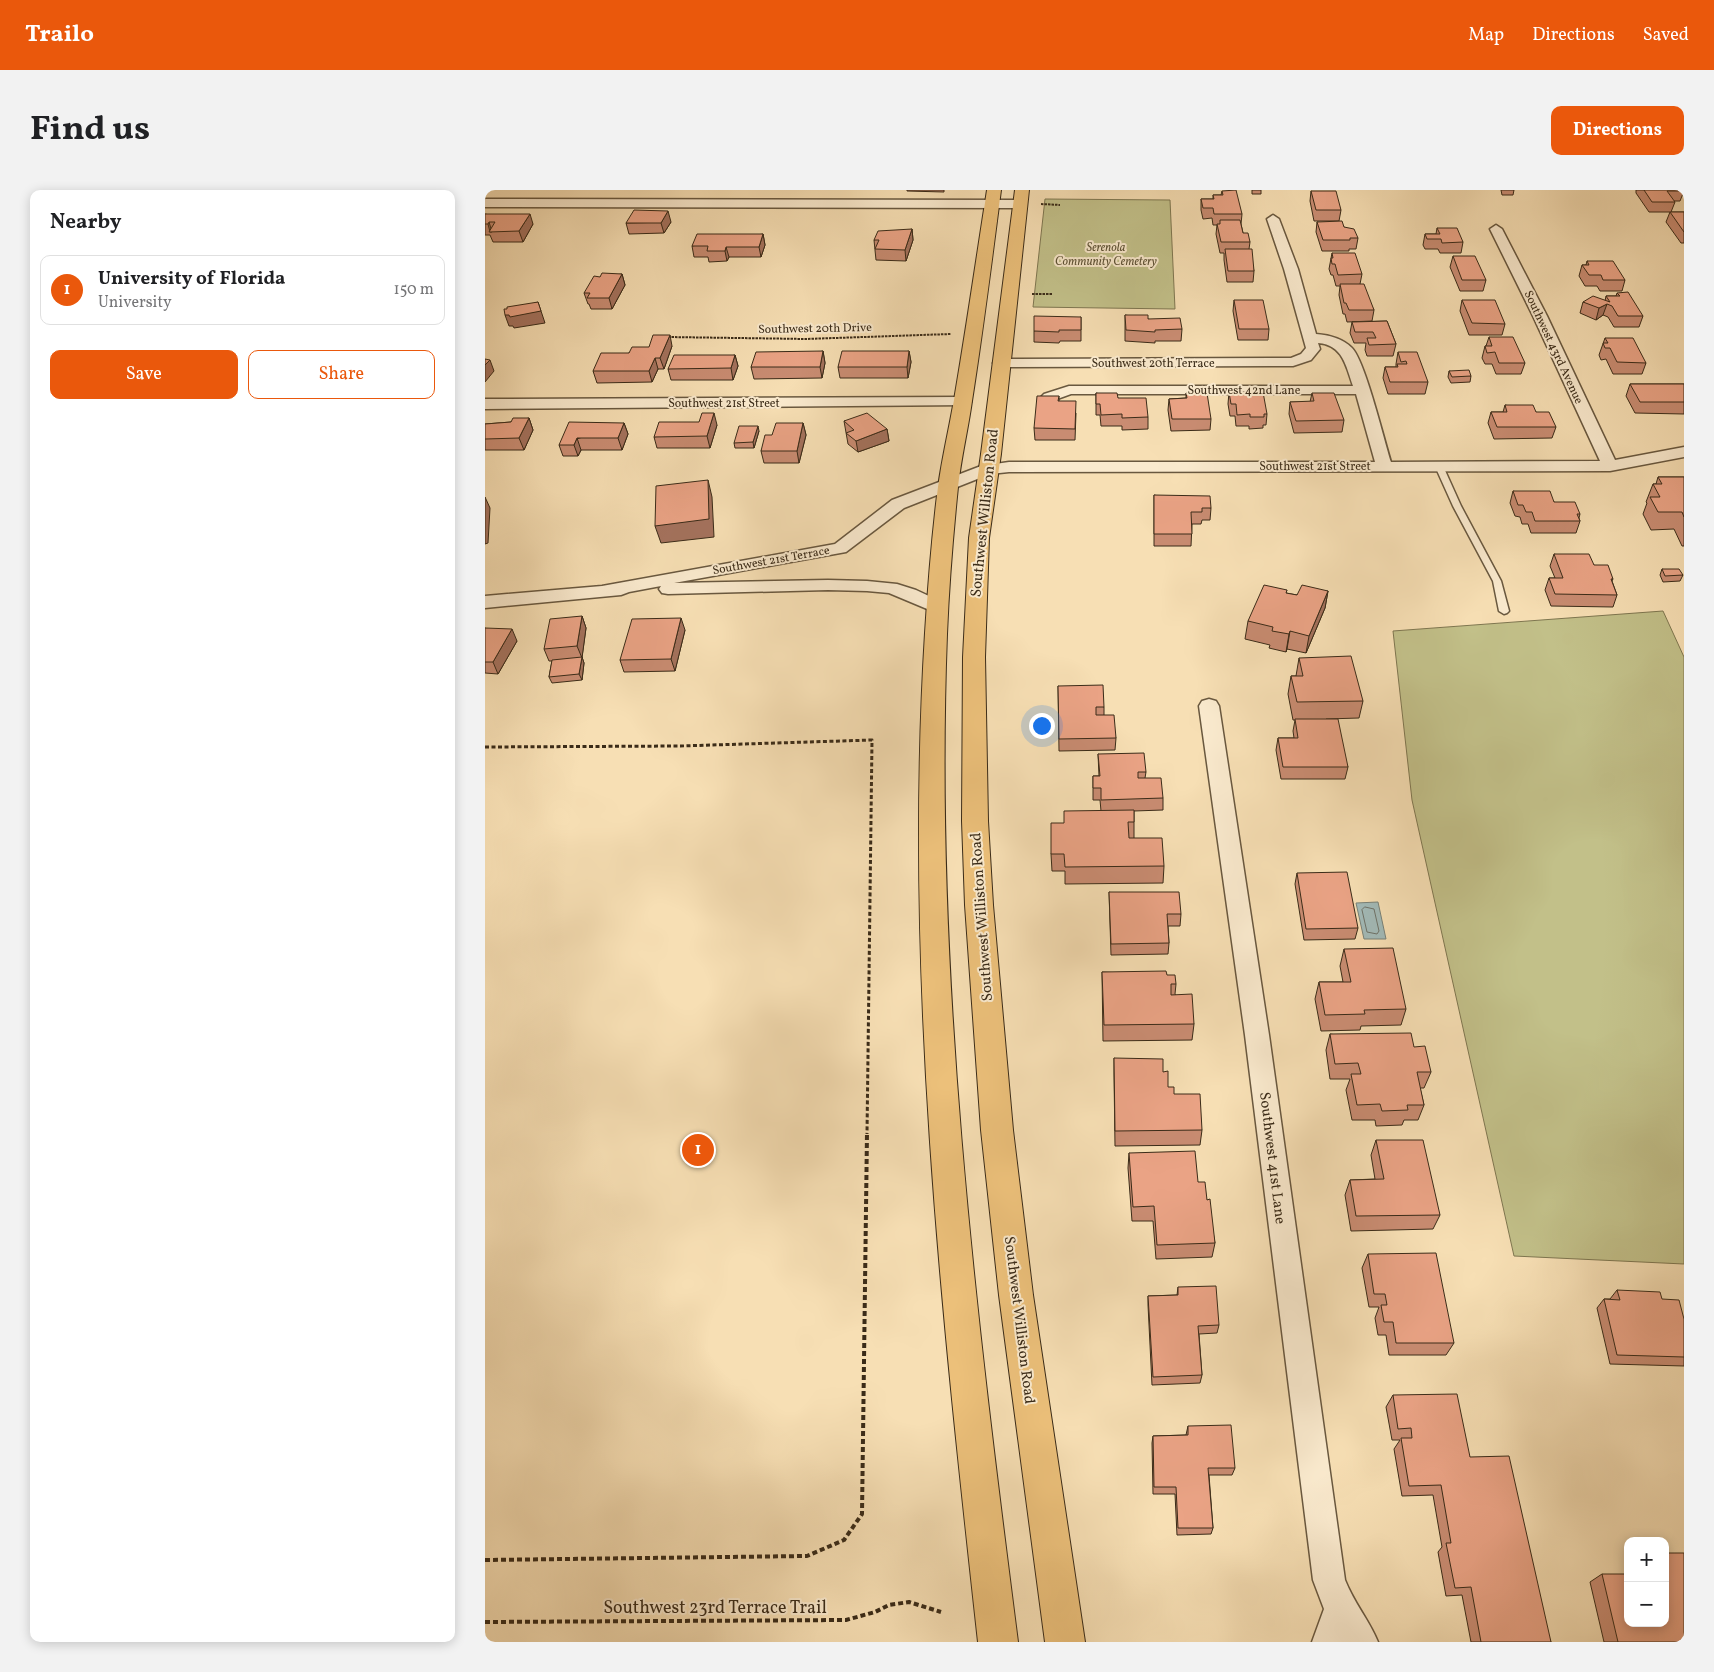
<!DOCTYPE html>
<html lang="en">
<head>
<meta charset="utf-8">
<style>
  body { margin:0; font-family:Vollkorn,serif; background:#f2f2f2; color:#202124 }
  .controls { position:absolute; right:15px; bottom:15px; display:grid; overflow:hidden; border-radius:10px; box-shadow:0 2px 12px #0003 }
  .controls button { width:45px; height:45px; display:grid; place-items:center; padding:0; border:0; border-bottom:1px solid #e0e0e0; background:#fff; color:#202124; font:25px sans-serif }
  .you { position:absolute; left:556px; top:535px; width:18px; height:18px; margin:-12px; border:4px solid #fff; border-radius:50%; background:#1a73e8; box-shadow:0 0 0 8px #1a73e833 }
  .badge { display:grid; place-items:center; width:32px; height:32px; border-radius:50%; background:#ea580c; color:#fff; font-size:16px; font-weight:700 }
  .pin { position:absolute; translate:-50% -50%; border:2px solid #fff; box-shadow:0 1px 5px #0006 }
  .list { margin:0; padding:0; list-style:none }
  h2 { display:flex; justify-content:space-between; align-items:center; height:65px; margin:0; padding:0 20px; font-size:21px }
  h2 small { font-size:16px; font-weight:400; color:#757577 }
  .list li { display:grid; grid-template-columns:32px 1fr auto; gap:15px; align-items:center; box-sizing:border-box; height:70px; margin:0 10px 10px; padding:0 10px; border:1px solid #e0e0e0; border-radius:10px }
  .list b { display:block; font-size:19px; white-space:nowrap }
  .list p { margin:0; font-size:16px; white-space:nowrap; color:#757577 }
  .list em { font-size:16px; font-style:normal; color:#757577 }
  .actions { display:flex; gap:10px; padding:15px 20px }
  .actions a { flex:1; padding:11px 0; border:1px solid #ea580c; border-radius:10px; text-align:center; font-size:18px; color:#ea580c }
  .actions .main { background:#ea580c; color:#fff }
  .map { position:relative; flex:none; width:1199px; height:1452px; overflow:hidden; border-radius:10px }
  header { display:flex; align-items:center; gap:30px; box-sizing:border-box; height:70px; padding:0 25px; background:#ea580c; color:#fff }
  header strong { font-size:24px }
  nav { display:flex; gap:28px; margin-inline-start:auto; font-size:18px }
  .intro { display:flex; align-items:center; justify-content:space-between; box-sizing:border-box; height:120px; padding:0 30px }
  h1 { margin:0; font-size:35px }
  .button { padding:12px 22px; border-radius:10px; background:#ea580c; color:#fff; font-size:18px; font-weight:700 }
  main { display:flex; gap:30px; padding:0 30px }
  aside { flex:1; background:#fff; border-radius:10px; box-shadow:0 2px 12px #0003 }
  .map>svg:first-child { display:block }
  .green { fill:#c2c089; stroke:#7e7650 }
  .water { fill:#a2bab8; stroke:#788178 }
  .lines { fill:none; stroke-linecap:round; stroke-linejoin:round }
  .shore { stroke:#6e7268; stroke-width:1 }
  .lane-casing { stroke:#69583f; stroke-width:3 }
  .street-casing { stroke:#69583f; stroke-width:3 }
  .highway-casing { stroke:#3a2b18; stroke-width:2 }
  .path-far2 { stroke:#3a2b18; stroke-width:2; stroke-dasharray:2.5 1; stroke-linecap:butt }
  .path-far1 { stroke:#3a2b18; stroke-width:3; stroke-dasharray:4 2.5; stroke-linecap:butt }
  .path { stroke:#3a2b18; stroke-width:4; stroke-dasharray:5 3; stroke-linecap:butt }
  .lane { fill:#faeace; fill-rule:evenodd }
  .street { fill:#faeace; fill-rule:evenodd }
  .highway { fill:#ecc07a; fill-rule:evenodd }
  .wall { fill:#c98c72; stroke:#3a2b18 }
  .shaded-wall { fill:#a4725d; stroke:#3a2b18 }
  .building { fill:#eaa385; stroke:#3a2b18 }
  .labels { text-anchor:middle; stroke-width:4; stroke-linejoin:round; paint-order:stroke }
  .far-park-label { font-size:12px; font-style:italic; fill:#5c5034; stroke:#faeace }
  .far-street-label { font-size:12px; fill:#3a2b18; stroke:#faeace }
  .street-label { font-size:15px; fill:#3a2b18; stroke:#faeace }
  .near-street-label { font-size:18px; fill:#3a2b18; stroke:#faeace }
</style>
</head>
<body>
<header>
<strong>Trailo</strong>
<nav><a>Map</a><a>Directions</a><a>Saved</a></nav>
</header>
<div class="intro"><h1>Find us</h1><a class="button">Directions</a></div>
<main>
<aside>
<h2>Nearby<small></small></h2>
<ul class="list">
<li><span class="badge">1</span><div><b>University of Florida</b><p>University</p></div><em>150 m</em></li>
</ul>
<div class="actions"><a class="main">Save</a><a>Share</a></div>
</aside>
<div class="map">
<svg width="1199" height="1452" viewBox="0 0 1199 1452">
  <rect width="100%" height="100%" fill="#f7dfb4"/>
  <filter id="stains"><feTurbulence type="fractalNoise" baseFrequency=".004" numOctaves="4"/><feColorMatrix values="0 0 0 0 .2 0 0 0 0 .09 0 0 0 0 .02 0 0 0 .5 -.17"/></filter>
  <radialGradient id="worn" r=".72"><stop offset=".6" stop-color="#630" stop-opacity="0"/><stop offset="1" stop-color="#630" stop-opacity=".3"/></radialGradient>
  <path class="green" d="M560,9L685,10L690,119L548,117Z
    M1178,421L1199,467V1074L1029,1066L927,610L908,441Z"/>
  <path class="water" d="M893,712L901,749H879L871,713Z"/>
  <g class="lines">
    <path class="shore" d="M880,717L889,719L894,741L892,744L882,742L877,720Z"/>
    <g class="lane-casing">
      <path id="lane" d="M951,274L958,276L976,316L1016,391L1024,421L1022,423L1019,424L1014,421L1008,391L968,316L950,276Z"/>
    </g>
    <g class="street-casing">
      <path id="street" d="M0,9L535,10L541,14L535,18L0,17Z
        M788,25L794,29L813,79L831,144C844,145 857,148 867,158C880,171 899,250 906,272L1115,271L1048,126L1005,39L1011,35L1017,39L1062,126L1130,270L1199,257V267L1125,281L524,282L505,284L419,318L361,362L189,393L343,390L382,391L412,394L431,400L459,413L462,417L459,421L453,423L447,421L404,403L382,401L343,400L183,404L177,403L174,399L176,396L144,402L136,405L0,418V406L117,396L350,354L407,310L496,276L524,272H890L871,204H586L564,212L559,210L556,207L559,204L584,196H868C861,176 858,155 833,153L835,159L826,170L808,176L515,177L510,176L508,173L510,170L515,169L806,168L816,164L821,158L799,79L782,29Z
        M478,207L483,209L486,212L483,215L0,219V209Z
        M724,509L731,511L734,516L784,845L860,1390C869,1413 884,1430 893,1452H827L839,1419L828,1390L760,845L714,516L717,511Z"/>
    </g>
    <g class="highway-casing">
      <path id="highway" d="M502,0H516C507,70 498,141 487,211C483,240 476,268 473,297C468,346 464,395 462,444C449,781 490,1118 533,1452H493C456,1118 419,779 440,443C443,394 447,345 453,297C457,268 464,239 469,210C481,140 491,70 502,0Z
        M530,0H544L516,264L504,348L500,467L503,631L508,715L528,940L548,1105L600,1452H560L514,1105L496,940L480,715L477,631L478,467L484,348L496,264Z"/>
    </g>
    <path class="path-far2" d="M556,14L575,15
      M547,104H568
      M183,147L321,149L466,144"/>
    <path class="path-far1" d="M0,557L195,556L387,550L382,944"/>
    <path class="path" d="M0,1370L322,1366L359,1350L377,1324L382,943
      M0,1432L361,1430L390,1422L404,1415L424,1412L456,1422"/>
    <use href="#lane" class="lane"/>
    <use href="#street" class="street"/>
    <use href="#highway" class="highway"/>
  </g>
  <path class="wall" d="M422,0H459V2L422,1Z
    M767,0H776V4H767Z
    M1016,0H1029L1028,5H1017Z
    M1151,0H1198L1199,1L1195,11H1189L1190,12L1186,22H1199V53H1196L1181,32L1185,22H1164L1151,3Z
    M737,1L757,24L756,34L758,43L765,52L764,59L769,81L768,92H742L739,70V63H735L731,44L732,35H728L727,28L718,29L716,20V9H728V5H736Z
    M826,1L856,20L854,31H829L825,11Z
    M0,24L48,34L38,52H8L5,45H0Z
    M186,32L179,43L144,44L141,33Z
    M832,32L859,37L873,48L871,59H864V61H837L831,42Z
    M952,38L978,52L976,63H955L953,59H940L938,55L940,44H951Z
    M427,39L428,50L421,71L391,70L389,50Z
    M278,44L280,55L276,67H244L242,71L224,72L223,67H209L207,56Z
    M847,63L877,84L875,94L889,120L887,131L862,132L860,124H858L854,105L855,96H851L848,85H846L844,79Z
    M968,66L1001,90L998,101H975L965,77Z
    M1102,71L1140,90L1137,101H1115L1112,96H1100L1094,86L1097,75H1101Z
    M137,84L140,95L127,119H106L104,114H103L99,103L115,87Z
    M1132,103L1158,126L1154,137H1129L1123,127L1118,125L1111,130L1095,123L1098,112L1120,111L1121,106H1131Z
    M749,110L784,139L783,150H753L748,121Z
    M977,110L1020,134L1017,145H984L975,121Z
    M640,125L663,129L697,139L696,151H670V153L640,151Z
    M596,127V151H575L574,153L549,152V141Z
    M902,131L911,154L908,166H882L880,160L881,153H869L865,143L867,132Z
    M1004,147L1040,173L1036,184H1011L1007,174H1000L997,168L1000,156H1001Z
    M1120,148L1161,173L1157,184H1128L1121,169L1116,170L1114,165Z
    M187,156L179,179H173L167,192L112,193L108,181L144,163Z
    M338,161L340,173L337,188L269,189L266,177Z
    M424,161L426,172L423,188H355L353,177Z
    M913,162L943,192L940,204H903L898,188L900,177H911V174Z
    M250,165L253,176L248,190H186L183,179Z
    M964,181L986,186L985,192L966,193L963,187Z
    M1145,194H1199V224L1150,223L1141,206Z
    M744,202L782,224L781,235H778V238L764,239V236H751L750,226H745L743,214Z
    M611,203L633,208L663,227V239L637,240V236H616L615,225H611Z
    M701,203L726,229L725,240L686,241L683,220L684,209L701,208Z
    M827,203L859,230L857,242L809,243L804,224L805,212H825Z
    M574,206V211L591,223L590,250H550L549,238Z
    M1020,215L1051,222L1071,237L1067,248L1009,249L1003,233L1006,222H1018Z
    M44,228L48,240L39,260H0V234L26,232Z
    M359,231L402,239L404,251L373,262L363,254Z
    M139,233L143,244L137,260H96L93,266H78L74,255Z
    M318,233L321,245L314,273H279L276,261L287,245Z
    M232,235L225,258H172L169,247Z
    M274,241L269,258H250L249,253Z
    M1173,287H1199V356H1197L1189,339L1166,340L1158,324L1162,313L1161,312L1168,294H1171Z
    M1028,301L1069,312L1095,324L1094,328L1095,331L1091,343H1046L1043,334H1037L1035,327L1030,326L1025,313Z
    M669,305L726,318L725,330H717L716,334H707L706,356H669Z
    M1069,364L1109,375L1128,389L1127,391L1132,405L1128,417L1066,416L1060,400L1064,388H1070L1065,376Z
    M1177,379L1198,385L1195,391L1178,392L1175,385Z
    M802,400L801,403L812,405L843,401L840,418L821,463L802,459L801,462L784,458L785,455L760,449L763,431Z
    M97,426L101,438L97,467L99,473L97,490L67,493L64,487L67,471H64L59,459Z
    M0,438L32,451L13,484L0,483Z
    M200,440L190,481L139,482L135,470Z
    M814,468L878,511L874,528L841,529L863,577L860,589H796L791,560L793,548H809L808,541L810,530H808L803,504L806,486H811Z
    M573,496L619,517V525L631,548L630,560L574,561Z
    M613,564L661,582L660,588L678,608V620L649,621V648L679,676L678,693L580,694V681H567L566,664L579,633L616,621L615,610H608V586H614Z
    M812,683L873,738L870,749L819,750L810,694Z
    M624,702L696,724L695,736H683L684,753L683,764L626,765Z
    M859,759L921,819L916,835L876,836L875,840L836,841L830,809L834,792H858L855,776Z
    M617,782L682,785L691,794L690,804L709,834L707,850L618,851Z
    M845,844L929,857L946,882L939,898H935L939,915L933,930H919L917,935L891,936L890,930H867L861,900L865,889H845L841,860Z
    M629,868L683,897L717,940L715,955L630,956L629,884Z
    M891,950L955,1025L948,1039L866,1041L860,1005L865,990L890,989L886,965Z
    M644,963L713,992L722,1010L730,1053L727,1067L671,1069L668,1031H647L643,978Z
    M883,1064L969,1153L961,1165H904L901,1145H893L890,1128L894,1117H884L877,1078Z
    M693,1097L734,1135L732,1143L714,1144L717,1185L715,1193L667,1195L663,1115V1106L692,1105Z
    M1132,1100L1199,1129V1176L1125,1174L1112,1118L1119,1109H1125Z
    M908,1205L985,1267L1066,1452H986L977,1405L961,1406L953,1362L957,1357L948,1305L917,1306L909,1259L915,1250H907L901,1217Z
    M703,1236L750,1278L747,1285H724L728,1338L726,1344L692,1345L690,1304H668L667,1253L668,1246L701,1245Z
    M1117,1384L1199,1452H1119L1105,1392Z"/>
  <path class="shaded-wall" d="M183,21L186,32L179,43L176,33Z
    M45,24L48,34L38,52L34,41Z
    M4,32L7,42H5L3,34Z
    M427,39L428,50L421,71L420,60Z
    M278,44L280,55L276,67L274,57Z
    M241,57L244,67L242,71L240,61Z
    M137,84L140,95L127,119L124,108Z
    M53,112L60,133L29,138L28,136H24L20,125Z
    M1122,114L1118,125L1111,130L1114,118Z
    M185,145L187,156L179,179L175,168Z
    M338,161L340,173L337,188L335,177Z
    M424,161L426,172L423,188L422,177Z
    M250,165L253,176L248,190L246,178Z
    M170,168L173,179L167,192L164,181Z
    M5,170L9,181L0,192V175Z
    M229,223L232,235L225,258L222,246Z
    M44,228L48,240L39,260L34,248Z
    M139,233L143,244L137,260L133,248Z
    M318,233L321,245L314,273L312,261Z
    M273,236L274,241L269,258L268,252Z
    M402,239L404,251L373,262L371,251Z
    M92,248L96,260L93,266L89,255Z
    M223,290L227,307L229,347L176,353L170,336Z
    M0,307L5,318L3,353L0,354Z
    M843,401L840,418L821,463L824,446Z
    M97,426L101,438L97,468L92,456Z
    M196,428L200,440L190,481L186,469Z
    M27,439L32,451L13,484L8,472Z
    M805,441L802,459L801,462L804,444Z
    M97,467L99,473L97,490L94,484Z"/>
  <path class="building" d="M751,0L757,24H729L728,18H718L716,9H729L728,5H738L737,1Z
    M1159,0H1198L1199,1H1182L1190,12H1167Z
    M826,1H851L856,20H831Z
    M149,20L183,21L176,33H141Z
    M1185,22H1199V42Z
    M0,24H45L34,41L4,42L10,32H4L3,34H0Z
    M735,30H755L758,43H763L765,52H736L732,34H735Z
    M857,31L859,37L869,39L873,48H865V50H838L832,32Z
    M952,38H972L978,52L957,53L956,49H942L940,44H955Z
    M427,39L420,60L390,59L394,50H389L393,41Z
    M212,44H278L274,57H241L240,61H222L223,56H207Z
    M740,59H767L769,81H743Z
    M847,63H870L877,84L853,85L850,74H847L846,68H848Z
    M968,66H990L1001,90H977Z
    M1102,71H1128L1140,90H1118L1116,85H1104L1097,75H1104Z
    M117,83L137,84L124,108H102L105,103H99L109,86L115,87Z
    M855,94H879L889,120H864L861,113H859Z
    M1143,102L1158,126H1133L1127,116L1122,114L1114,118L1098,112L1108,106L1125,112L1121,106H1135L1132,103Z
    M749,110H778L784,139H754Z
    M977,110H1010L1020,134L987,133Z
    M53,112L56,121L25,127L24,125H20L19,119H22V117Z
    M640,125H663V129L695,128L697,139L670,140V142L641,140Z
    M549,126L596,127V140H574V142L549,141Z
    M902,131L911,154L884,155L882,148H891L888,142H870L867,132Z
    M168,145H185L175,168H170L164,181H108L116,163H144L147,157H164Z
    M1004,147H1028L1040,173H1014L1010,162L1002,163L1000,156H1007Z
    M1120,148H1148L1161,173L1132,172L1125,158H1120L1118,153H1123Z
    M338,161L335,177H266L271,162Z
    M357,161H424L422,177H353Z
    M913,162H932L943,192H905L900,177H913L912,174H922L921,171L916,172Z
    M189,165H250L246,178L183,179Z
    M0,169L5,170L0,175Z
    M984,180L986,186L967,187L964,181Z
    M1145,194H1199V212H1155Z
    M744,202H778L782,224H779V227H765V224L752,225L751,214H746Z
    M611,203H632L633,208H661L663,227L637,228V224L616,225L615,214H611Z
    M701,203H722L726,229H687L684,209L702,208Z
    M827,203H849L859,230L811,231L805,212L829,211Z
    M552,206H574L573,211H591L590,239L549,238Z
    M1020,215H1048L1051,222H1064L1071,237H1012L1006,222H1022Z
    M217,223H229L222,246L169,247L174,232H214Z
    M382,223L402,239L371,251L361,243L369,240L359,231Z
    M28,228H44L34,248L0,249V234L26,232Z
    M84,232L139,233L133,248H92L89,255H74Z
    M291,233H318L312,261H276L280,245H287Z
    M254,236H273L268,252L249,253Z
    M1173,287H1199V327L1197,322H1173L1165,307H1175L1168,294H1177Z
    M223,290L224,329L170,336L171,296Z
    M1028,301H1065L1069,312H1090L1095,324H1092L1095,331H1050L1047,322H1041L1038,315H1033Z
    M669,305L725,306L726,318H717V322H706L707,344H669Z
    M1069,364H1104L1109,375H1123L1128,389H1126L1132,405L1070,404L1064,388H1078Z
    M1177,379H1194L1198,385L1180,386Z
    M779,395L802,400L801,403L812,405L817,395L843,401L824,446L805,441L804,444L787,441L788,437L763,431Z
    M97,426L92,456L59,459L65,429Z
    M196,428L186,469L135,470L147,429Z
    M0,438L27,439L8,472H0Z
    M866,466L878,511L812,512L806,486H818L814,468Z
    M97,467L94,484L64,487L67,470Z
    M618,495L619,517H611V525H629L631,548L574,549L573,496Z
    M810,529H853L863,577H798L793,548H813Z
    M659,563L661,582H653V588H676L678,608L616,610V598H608V586H615L613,564Z
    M649,620V632H643L644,648H677L679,676L580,677L579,664H566V633H579V621Z
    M862,682L873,738L821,739L812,683Z
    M624,702H694L696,724H682L684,753L626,754Z
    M908,758L921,819L879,820L880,824L840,825L834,792H866L859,759Z
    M681,781L682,785H690L691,794H686V805L707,804L709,834L619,835L617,782Z
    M926,843L929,857L940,856L946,882H932L939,915H922L923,920L897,921L895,914L872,915L866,884H876L873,873L850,874L845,844Z
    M629,868L678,869V882L683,881V897H689V904H715L717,940L630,941Z
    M891,950H938L955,1025L871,1026L865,990L899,989Z
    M710,961L713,992H720L722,1010L725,1009L730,1053L672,1055L669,1016L648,1017L644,963Z
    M951,1063L969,1153H911L908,1132H899L896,1115H902L900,1104H889L883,1064Z
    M731,1096L734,1135L713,1136L717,1185L668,1187L663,1106L693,1105V1097Z
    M1132,1100L1175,1102L1177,1109L1194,1110L1199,1129V1167L1132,1165L1119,1109L1135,1110Z
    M972,1204L985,1267L1024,1266L1066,1452H996L986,1397L970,1398L961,1353H966L956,1295L924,1296L916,1248H927L926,1238L913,1239L908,1205Z
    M746,1235L750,1278H723L728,1338H693L691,1297H669L668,1246L703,1245V1236Z
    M1180,1363H1199V1452H1133L1117,1384H1143V1433H1180Z"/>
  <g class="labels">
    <g class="far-park-label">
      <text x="621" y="61">Serenola<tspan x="621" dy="14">Community Cemetery</tspan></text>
    </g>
    <g class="far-street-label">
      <text transform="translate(330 138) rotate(-1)" y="4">Southwest 20th Drive</text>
      <text transform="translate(1069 157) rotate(65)" y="4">Southwest 43rd Avenue</text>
      <text x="668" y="177">Southwest 20th Terrace</text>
      <text x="759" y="204">Southwest 42nd Lane</text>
      <text x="239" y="217">Southwest 21st Street</text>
      <text x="830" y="280">Southwest 21st Street</text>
      <text transform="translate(286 370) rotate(-10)" y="4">Southwest 21st Terrace</text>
    </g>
    <g class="street-label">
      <text transform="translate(499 323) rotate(-84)" y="5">Southwest Williston Road</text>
      <text transform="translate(496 727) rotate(-94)" y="5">Southwest Williston Road</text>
      <text transform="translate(788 968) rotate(83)" y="5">Southwest 41st Lane</text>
      <text transform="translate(535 1130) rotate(83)" y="5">Southwest Williston Road</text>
    </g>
    <g class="near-street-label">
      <text x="230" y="1423">Southwest 23rd Terrace Trail</text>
    </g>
  </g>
  <rect width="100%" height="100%" filter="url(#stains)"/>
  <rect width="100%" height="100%" fill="url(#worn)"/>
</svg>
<div class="controls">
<button>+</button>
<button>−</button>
</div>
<div class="you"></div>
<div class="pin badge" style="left:213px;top:960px">1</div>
</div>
</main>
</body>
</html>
